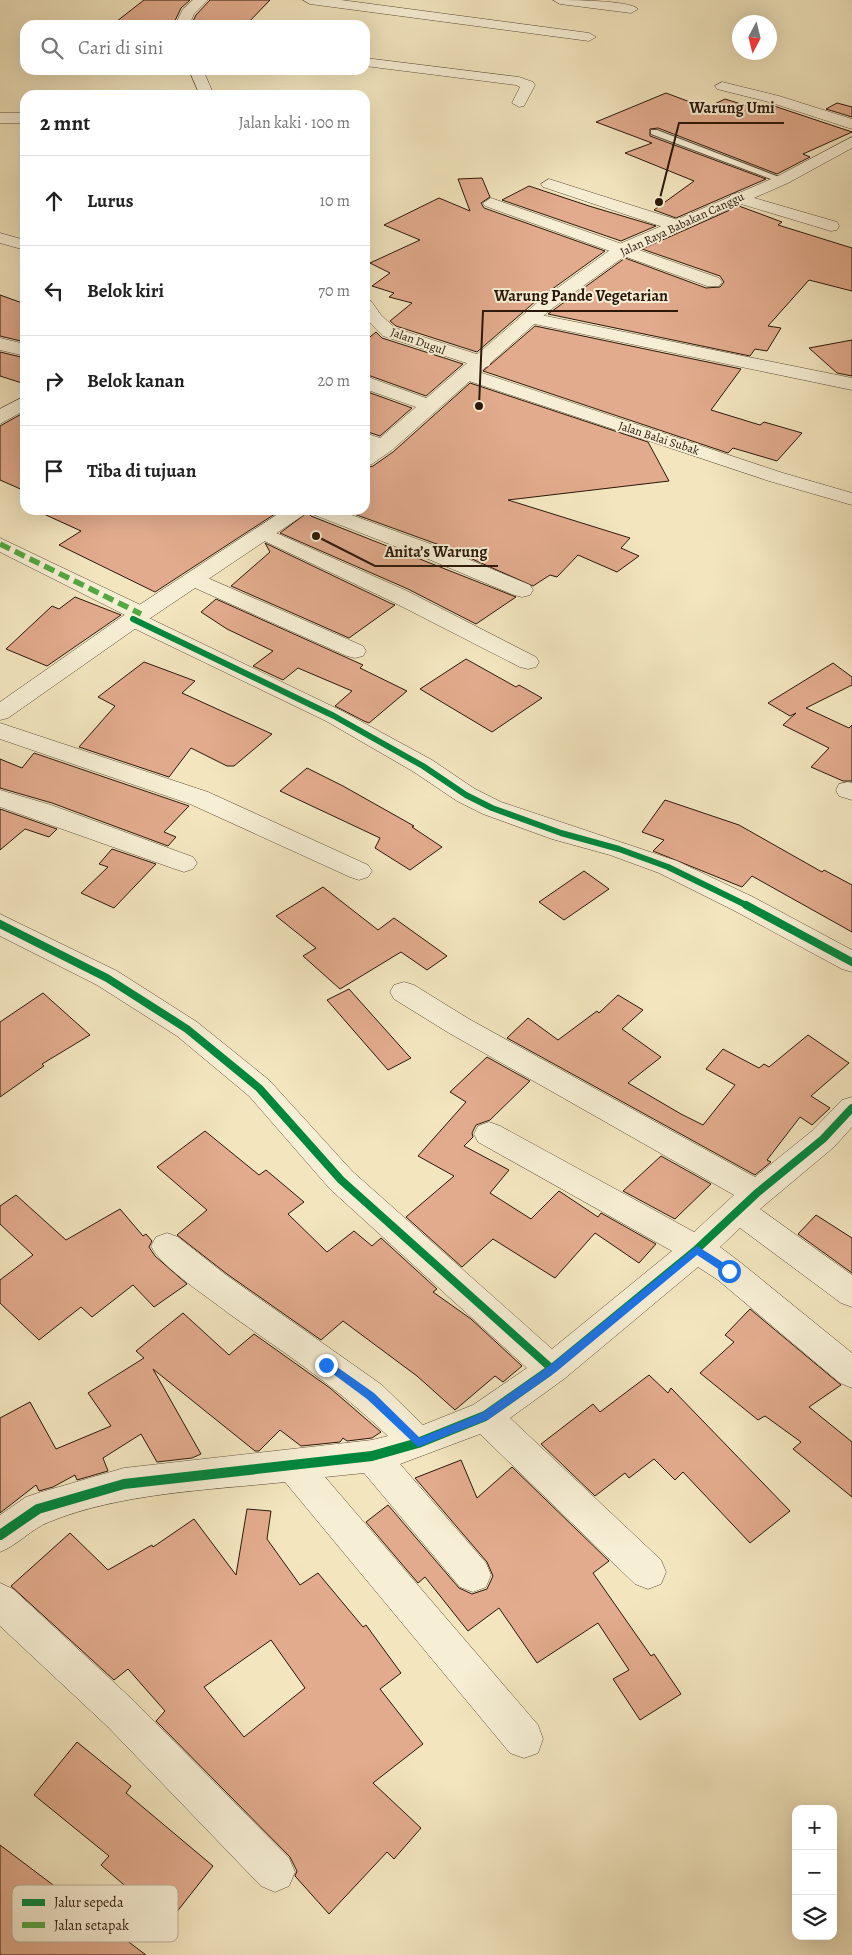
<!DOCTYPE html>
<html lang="id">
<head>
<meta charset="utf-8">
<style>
  body { margin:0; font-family:Alegreya,serif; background:#f2f2f2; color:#222 }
  .controls { position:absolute; right:15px; bottom:15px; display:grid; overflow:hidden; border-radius:10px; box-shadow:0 5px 20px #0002 }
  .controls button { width:45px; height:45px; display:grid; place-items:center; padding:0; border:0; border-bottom:1px solid #e0e0e0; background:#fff; color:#222; font:25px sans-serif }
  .compass { position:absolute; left:732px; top:15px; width:45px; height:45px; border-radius:50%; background:#fff; box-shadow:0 5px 20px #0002; rotate:187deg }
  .stop { position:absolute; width:15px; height:15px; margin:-11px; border:4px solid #1a73e8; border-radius:50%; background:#fff }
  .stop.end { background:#1a73e8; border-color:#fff; box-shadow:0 1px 5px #0008 }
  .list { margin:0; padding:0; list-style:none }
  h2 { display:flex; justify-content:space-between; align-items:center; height:65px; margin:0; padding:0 20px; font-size:21px }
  h2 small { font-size:16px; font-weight:400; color:#767676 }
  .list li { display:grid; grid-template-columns:32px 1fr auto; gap:15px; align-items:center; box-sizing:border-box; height:90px; padding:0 20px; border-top:1px solid #e0e0e0 }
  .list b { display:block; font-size:19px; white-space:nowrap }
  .list em { font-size:16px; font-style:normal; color:#767676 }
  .icon { flex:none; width:28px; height:28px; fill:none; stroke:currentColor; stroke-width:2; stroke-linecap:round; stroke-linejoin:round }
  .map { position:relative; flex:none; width:852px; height:1955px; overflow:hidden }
  .search { position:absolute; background:#fff; box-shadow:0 5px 20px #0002; left:20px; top:20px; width:350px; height:55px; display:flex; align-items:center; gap:12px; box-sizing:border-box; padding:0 18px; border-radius:15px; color:#767676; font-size:19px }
  .panel { position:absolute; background:#fff; box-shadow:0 5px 20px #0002; left:20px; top:90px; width:350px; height:425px; border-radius:15px }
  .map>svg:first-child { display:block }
  .building { fill:#e2ab8d; stroke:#2a170a; fill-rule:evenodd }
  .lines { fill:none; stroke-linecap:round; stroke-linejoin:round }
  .service-casing { stroke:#5c4b37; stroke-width:2 }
  .minor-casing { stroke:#5c4b37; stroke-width:1 }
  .tertiary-casing { stroke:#5c4b37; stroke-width:1 }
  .service { fill:#f7efd5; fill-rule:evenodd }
  .minor { fill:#f7efd5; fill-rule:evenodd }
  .tertiary { fill:#f7efd5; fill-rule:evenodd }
  .quiet { stroke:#53a941; stroke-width:5.5; stroke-dasharray:11 5.5; stroke-linecap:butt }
  .cycleway-far2-casing { stroke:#f7efd5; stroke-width:9 }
  .cycleway-far1-casing { stroke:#f7efd5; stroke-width:11 }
  .cycleway-casing { stroke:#f7efd5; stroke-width:13 }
  .cycleway-far2 { stroke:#00873e; stroke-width:6 }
  .cycleway-far1 { stroke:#00873e; stroke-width:8 }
  .cycleway { stroke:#00873e; stroke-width:10 }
  .route { fill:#1a73e8 }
  .labels { text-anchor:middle; stroke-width:4; stroke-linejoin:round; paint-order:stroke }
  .far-street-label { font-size:12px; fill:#2a170a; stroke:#f7efd5 }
  .key { fill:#f7efd5; stroke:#baae98; stroke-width:1 }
  .key-label { font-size:14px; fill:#2a170a }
  .leader { fill:none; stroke:#2a170a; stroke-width:2 }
  .callout-dot { fill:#2a170a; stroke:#f7efd5; stroke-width:2 }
  .callout-label { font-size:16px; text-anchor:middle; font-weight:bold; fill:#2a170a; stroke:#f7efd5; stroke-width:4; stroke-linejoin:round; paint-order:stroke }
</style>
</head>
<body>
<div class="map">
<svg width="852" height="1955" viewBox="0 0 852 1955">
  <rect width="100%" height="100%" fill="#f3e6bf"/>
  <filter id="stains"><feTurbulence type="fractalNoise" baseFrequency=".004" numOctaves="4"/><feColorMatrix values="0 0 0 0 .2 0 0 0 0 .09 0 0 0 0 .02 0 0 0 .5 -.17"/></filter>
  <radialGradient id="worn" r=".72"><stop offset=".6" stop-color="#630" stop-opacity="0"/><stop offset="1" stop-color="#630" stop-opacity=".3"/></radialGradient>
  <path class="building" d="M144,0H190L181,8L173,25H112Z
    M210,0H270L246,25H191L196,15Z
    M666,93L706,108L725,99L757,109L768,104L852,132L803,154L810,157L777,174L658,128L650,129V136L766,179L676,218L654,210L694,181L625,153L652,143L596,122Z
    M837,103L852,107V117L826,109Z
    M482,178L490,197L481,203L484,208L605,251L537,300L477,352L396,326L390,321L412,303L389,297L394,293L372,286L390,273L370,263L420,240L384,225L439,198L470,211L458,179Z
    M529,186L589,206L656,226L621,241L502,200Z
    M739,206L782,222L778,225L852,248V291L809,280L768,326L781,328L767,351L755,349L750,356L548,314L625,258L706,288L720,287L724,282L720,276L642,249Z
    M0,295L25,304V342L0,336Z
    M535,326L741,369L711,410L760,425L764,422L802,433L777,461L733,448L728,453L483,371Z
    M376,332L382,338L463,364L426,396L365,374V341Z
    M852,340V376L837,373L809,348Z
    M0,352L25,358V384L0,376Z
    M470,383L648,442L669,481L508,500L630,538L621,548L639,556L617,572L578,555L557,577L550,575L533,586L445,547L343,510H365V468L373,466L393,452Z
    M365,391L412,408L380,436L365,431Z
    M25,412V491L0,480V426Z
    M35,510H281L155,592L59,545L81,531Z
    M308,512L311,516L516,597L476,624L408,589L280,533Z
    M265,543L390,603L395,605L349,638L231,586L270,552Z
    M75,597L121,615L47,666L6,649L52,606L59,609Z
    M216,599L363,665L360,668L407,691L369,723L364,721L335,706L352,691L298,668L283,680L253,666L273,651L227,629L201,612Z
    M466,659L516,687L519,685L542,698L492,732L420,689Z
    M144,662L195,681L182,693L272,734L234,766H227L191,748L169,777L79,747L115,706L98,697Z
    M833,663L852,677V685L806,708L849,728L852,725V781H843L811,767L829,748L783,725L796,713L790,716L768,703Z
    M34,753L189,806L164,832L176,837L168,846L52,803L0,788V759L22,768Z
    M307,768L343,786L414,826L412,827L442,847L410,870L375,848L380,838L280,791Z
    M665,800L739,825L822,872L824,870L852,885V932L752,876L742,887L653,851L664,840L642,832Z
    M0,809L57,829L49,837L25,829L0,850Z
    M112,849L156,864L114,908L81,893L108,867L99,864Z
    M584,871L609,889L564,920L539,902Z
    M323,887L378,930L394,918L447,956L427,970L401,952L340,989L303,956L316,948L276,916Z
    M349,989L408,1055L411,1058L388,1070L327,1000Z
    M43,993L90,1035L42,1064L44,1066L0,1097V1022Z
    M618,995L643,1010L622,1029L661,1057L628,1083L681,1114L703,1125L735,1085L706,1069L723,1049L759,1068L764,1064L769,1067L808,1035L849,1063L811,1096L830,1108L812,1125L800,1117L767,1160L771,1162L755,1175L507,1038L528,1018L558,1040L597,1011L599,1013Z
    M487,1057L530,1081L490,1120L476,1125L472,1133L473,1137L464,1146L509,1170L490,1193L531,1219L559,1191L598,1217L601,1213L656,1244L639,1263L595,1233L555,1278L493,1239L462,1267L406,1217L454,1176L418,1156L466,1102L450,1092Z
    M205,1131L259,1175L266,1170L304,1202L288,1214L327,1252L354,1231L372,1246L381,1238L437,1289L433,1292L471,1319L522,1366L503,1382L495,1376L455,1410L417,1376L343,1321L321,1340L227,1274L177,1235L207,1210L157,1167Z
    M661,1156L711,1184L675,1219L623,1191Z
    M16,1195L66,1240L120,1209L143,1236L146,1234L152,1241L149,1247L155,1256L187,1284L154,1307L133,1285L92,1317L81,1307L39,1340L0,1303V1280L33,1255L0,1224V1206Z
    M816,1215L852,1238V1273L798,1234Z
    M750,1309L841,1385L809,1407L852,1442V1497L793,1449L801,1442L765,1416L758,1420L700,1373L734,1342L725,1335Z
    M183,1313L229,1355L254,1334L330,1388L381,1432L372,1438L347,1441L343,1438L340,1442L301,1446L280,1430L259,1451H255L153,1369L201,1454L192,1458L157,1462L141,1434L103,1458L108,1471L77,1480L75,1475L53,1487L39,1491L36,1485L0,1513V1418L30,1402L56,1449L111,1426L88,1393L144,1358L136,1351Z
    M649,1375L668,1393L671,1388L790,1511L750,1543L683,1472L675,1480L654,1459L629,1478L625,1473L595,1496L541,1444L593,1404L600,1412Z
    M461,1460L477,1498L512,1467L609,1561L593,1573L651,1656L654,1654L681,1694L640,1720L613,1679L629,1670L598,1623L537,1663L499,1608L468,1631L425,1577L418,1583L366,1522L388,1505L459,1588L472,1594L487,1589L493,1576L487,1562L415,1478Z
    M247,1509L271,1511L267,1539L300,1585L318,1573L363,1627L366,1625L401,1673L380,1689L423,1744L373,1783L421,1828L394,1859L387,1852L329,1914L295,1876L297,1871L290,1857L156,1721L165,1711L128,1669L114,1680L11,1586L70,1533L108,1570L152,1545L153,1547L194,1519L236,1575ZM271,1640L305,1688L244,1737L204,1687Z
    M77,1742L131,1786L126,1793L213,1866L168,1923L101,1865L109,1856L34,1795Z
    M0,1845L146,1955H0Z"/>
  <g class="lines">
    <g class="service-casing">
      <path id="service" d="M651,130H657L787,180L779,182L651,134Z"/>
    </g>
    <g class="minor-casing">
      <path id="minor" d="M193,0H208L194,14L189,25H175L183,9Z
        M303,0H341L589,33L596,37L589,41L310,4Z
        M553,0C568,0 630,0 638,9L631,13L560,4Z
        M365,58L519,77L533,82L535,85L524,106L519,107L512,103L520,87L516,85L365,66Z
        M189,70H203L214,95H200Z
        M722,82L779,96L852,119V129L769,102L717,89L715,86Z
        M0,113H25V123H0Z
        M549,179L681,221L683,225L681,229H669L543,187L541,184Z
        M737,193L837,222L839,226L837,230L831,231L731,201L729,198L731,195Z
        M491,198L719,278L722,282L719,286H707L485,206L483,203Z
        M0,233L25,240V250L0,243Z
        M365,300L371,301L381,315L395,328L489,358L491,362L489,366L482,368L383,336L365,318Z
        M531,313L852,378V390L525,322L522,318L525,314Z
        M0,338L25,344V356L0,350Z
        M467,368L783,473L852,493V505L769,481L460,378L458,374L460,370Z
        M365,376L437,402L440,406L437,410L430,412L365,389Z
        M25,396V410L0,424V409Z
        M365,433L392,442L395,446L392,450L385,452L365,446Z
        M309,510H338L444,549L530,585L533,590L530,595L522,597L514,595L428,559L312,514Z
        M265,528L407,591L536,657L539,662L536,667L528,669L520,667L391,601L258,538L254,534L258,530Z
        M0,538L149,609L152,614L149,618L342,711L432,760L475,789L501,802L677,861L753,897L852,950V972L842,969L735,911L659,873L610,855L552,839L483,814L457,801L414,772L326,721L125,624L122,619L125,615L0,552Z
        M194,572L363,646L366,651L363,656L355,658L347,656L186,584L183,579L186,574Z
        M0,723L208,792L368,865L372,871L368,877L359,880L350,877L190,804L0,739Z
        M848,782L852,783V800L839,796L836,790L839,784Z
        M0,790L51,805L193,857L197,863L193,869L184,872L175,869L0,807Z
        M0,914L117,971L197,1022L269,1080L352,1171L552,1349L672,1251L478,1142L474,1134L478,1126L489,1122L500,1126L694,1232L734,1195L449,1033L394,999L390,992L394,985L404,982L414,985L469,1019L755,1177L812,1131L842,1100L852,1097V1127L834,1147L760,1209L852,1275V1307L841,1303L740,1228L720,1247L740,1262L852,1353V1388L840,1383L718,1280L698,1267L564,1379L510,1418L661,1560L666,1572L661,1584L648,1589L635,1584L480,1434L400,1464L486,1563L491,1575L486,1587L473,1592L460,1587L364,1473L325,1477L538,1725L543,1739L538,1753L524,1758L510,1753L285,1482C209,1490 120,1493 49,1522C31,1529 18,1545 0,1552V1515L26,1497L38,1493L124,1468L372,1440L388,1436C340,1389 283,1352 228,1313C208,1297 162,1268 151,1246L156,1237L167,1233L178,1237L226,1275L382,1385L423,1425L473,1405L527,1368L330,1189L249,1096L177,1036L97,985L0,936Z
        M0,1583L13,1589L134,1701L289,1858L295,1872L289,1886L275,1892L261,1886L108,1727L0,1626Z"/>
    </g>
    <g class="tertiary-casing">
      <path id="tertiary" d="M852,137V148L788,183L629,253L550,310L392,450L372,464L365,466V451L538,302L617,245L776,177Z
        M284,510H308L305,514L149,619L8,718L0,720V702L133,609Z"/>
    </g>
    <use href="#service" class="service"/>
    <use href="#minor" class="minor"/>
    <use href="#tertiary" class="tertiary"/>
    <path class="quiet" d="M0,544L141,614"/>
    <g class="cycleway-far2-casing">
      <path id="cycleway-far2" d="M133,619L334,716L423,766L466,795L492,808L561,833L619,849L668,867L748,906"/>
    </g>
    <g class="cycleway-far1-casing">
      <path id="cycleway-far1" d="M746,905L852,962
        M0,924L107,978L187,1029L259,1088L341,1180L552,1369
        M547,1372L697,1249L757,1193L823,1139L852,1108"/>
    </g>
    <g class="cycleway-casing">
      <path id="cycleway" d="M0,1535L38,1509L124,1484L372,1456L418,1443L485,1416L549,1371"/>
    </g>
    <use href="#cycleway-far2" class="cycleway-far2"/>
    <use href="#cycleway-far1" class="cycleway-far1"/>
    <use href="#cycleway" class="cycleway"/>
  </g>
  <path class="route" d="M697,1246L732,1268V1274H726L697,1255L556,1372L489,1419L418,1447L367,1399L321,1365L323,1362H330L374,1393L420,1438L482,1413L549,1366Z"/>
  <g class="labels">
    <g class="far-street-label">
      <text transform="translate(682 224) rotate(-25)" y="4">Jalan Raya Babakan Canggu</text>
      <text transform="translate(418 341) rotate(20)" y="4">Jalan Dugul</text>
      <text transform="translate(659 438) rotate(18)" y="4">Jalan Balai Subak</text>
    </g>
  </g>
  <rect x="12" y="1885" width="166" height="57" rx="8" class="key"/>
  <rect x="22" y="1899" width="23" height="7" fill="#00873e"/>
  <rect x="22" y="1922" width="23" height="6" fill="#53a941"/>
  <g class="key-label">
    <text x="54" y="1907">Jalur sepeda</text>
    <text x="54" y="1930">Jalan setapak</text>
  </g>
  <path class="leader" d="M659 202L679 123H784M479 406L483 311H678M316 536L375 566H498"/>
  <g class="callout-dot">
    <circle cx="659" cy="202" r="5"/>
    <circle cx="479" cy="406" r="5"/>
    <circle cx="316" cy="536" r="5"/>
  </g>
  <g class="callout-label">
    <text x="732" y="113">Warung Umi</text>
    <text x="581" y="301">Warung Pande Vegetarian</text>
    <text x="436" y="557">Anita’s Warung</text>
  </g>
  <rect width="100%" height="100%" filter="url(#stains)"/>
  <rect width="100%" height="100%" fill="url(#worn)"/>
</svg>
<div class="controls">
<button>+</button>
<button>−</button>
<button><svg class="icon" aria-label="layers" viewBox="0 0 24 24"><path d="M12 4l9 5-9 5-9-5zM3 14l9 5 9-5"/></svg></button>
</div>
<svg class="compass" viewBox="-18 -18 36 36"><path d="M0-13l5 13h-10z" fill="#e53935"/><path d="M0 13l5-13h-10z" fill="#767676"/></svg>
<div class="stop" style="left:729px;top:1271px"></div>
<div class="stop end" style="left:326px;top:1365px"></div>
<div class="search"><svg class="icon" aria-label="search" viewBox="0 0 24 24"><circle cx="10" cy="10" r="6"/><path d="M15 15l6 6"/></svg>Cari di sini</div>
<section class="panel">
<h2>2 mnt<small>Jalan kaki · 100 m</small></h2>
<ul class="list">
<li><svg class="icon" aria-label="ahead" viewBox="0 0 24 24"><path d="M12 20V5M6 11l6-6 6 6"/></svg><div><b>Lurus</b></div><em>10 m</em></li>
<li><svg class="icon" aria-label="left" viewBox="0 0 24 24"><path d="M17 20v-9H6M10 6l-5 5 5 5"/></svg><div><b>Belok kiri</b></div><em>70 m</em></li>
<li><svg class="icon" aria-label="right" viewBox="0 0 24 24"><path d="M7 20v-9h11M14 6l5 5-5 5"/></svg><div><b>Belok kanan</b></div><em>20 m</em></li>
<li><svg class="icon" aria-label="arrive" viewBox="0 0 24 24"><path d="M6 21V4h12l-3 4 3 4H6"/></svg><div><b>Tiba di tujuan</b></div></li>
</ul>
</section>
</div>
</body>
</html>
